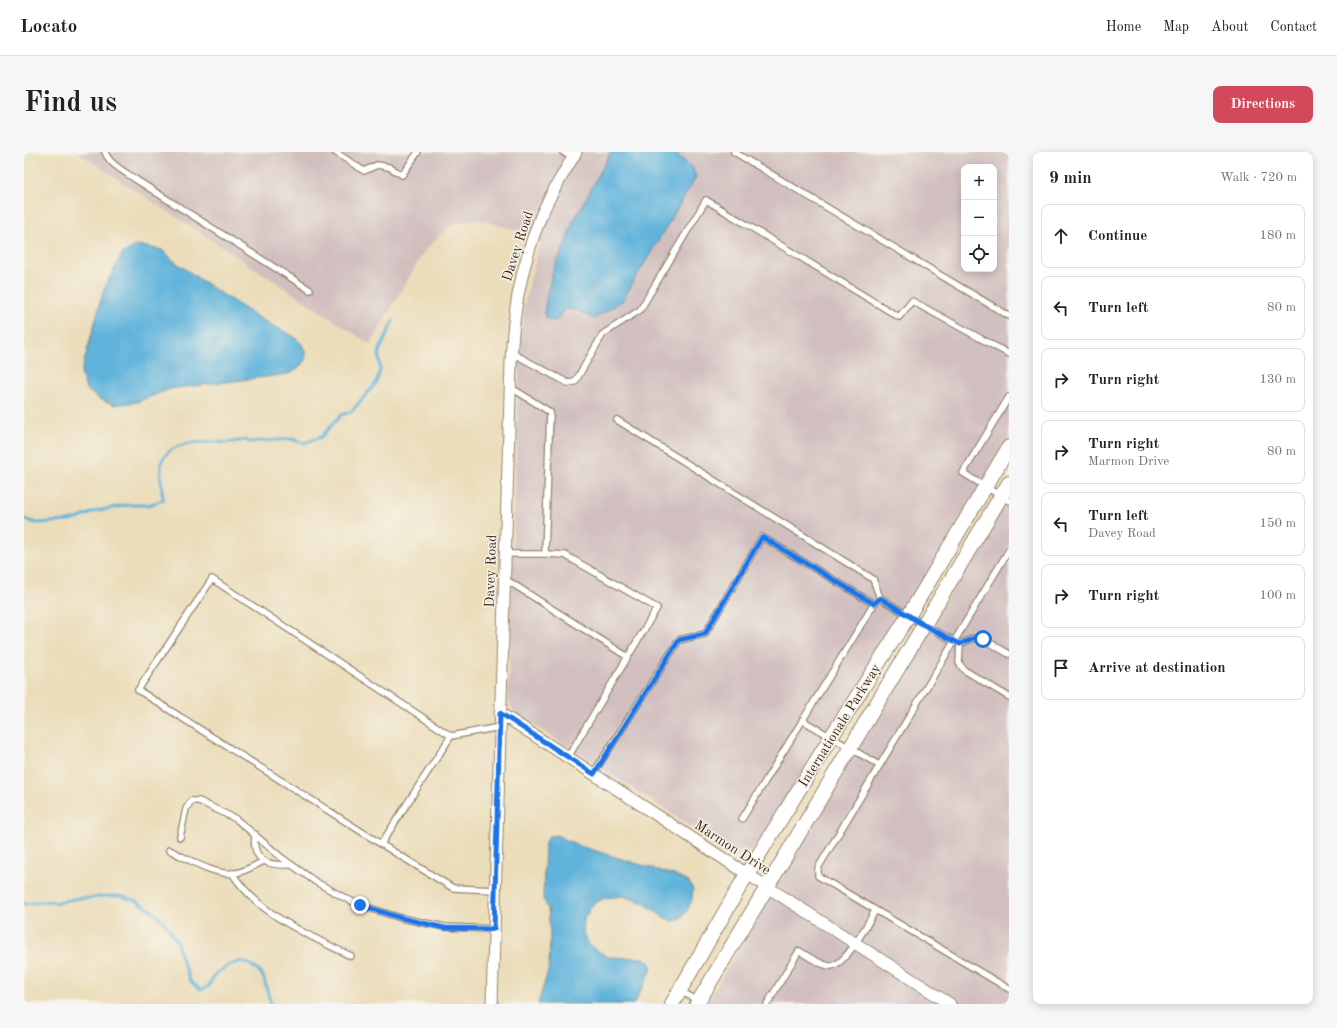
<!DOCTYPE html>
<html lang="en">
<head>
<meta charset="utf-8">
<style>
  body { margin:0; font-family:"Old Standard TT",serif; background:#f6f6f6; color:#222 }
  .controls { position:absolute; right:12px; top:12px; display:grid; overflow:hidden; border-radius:8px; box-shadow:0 2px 10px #0003 }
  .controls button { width:36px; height:36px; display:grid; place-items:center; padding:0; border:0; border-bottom:1px solid #e0e0e0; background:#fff; color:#222; font:20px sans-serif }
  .stop { position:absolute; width:12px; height:12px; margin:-9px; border:3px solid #1a73e8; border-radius:50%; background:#fff }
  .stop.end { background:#1a73e8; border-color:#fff; box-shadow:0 1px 4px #0008 }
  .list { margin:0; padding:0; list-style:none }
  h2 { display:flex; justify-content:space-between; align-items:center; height:52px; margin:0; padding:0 16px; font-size:17px }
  h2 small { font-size:13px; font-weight:400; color:#767676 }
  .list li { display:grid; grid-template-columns:26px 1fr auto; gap:12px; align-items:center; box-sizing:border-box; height:64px; margin:0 8px 8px; padding:0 8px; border:1px solid #e0e0e0; border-radius:8px }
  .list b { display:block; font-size:15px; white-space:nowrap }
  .list p { margin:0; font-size:13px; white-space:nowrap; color:#767676 }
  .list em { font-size:13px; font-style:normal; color:#767676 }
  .icon { flex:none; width:22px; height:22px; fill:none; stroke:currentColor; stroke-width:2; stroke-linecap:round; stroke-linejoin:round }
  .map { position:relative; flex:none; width:985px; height:852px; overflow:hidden; border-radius:8px }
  header { display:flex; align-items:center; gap:24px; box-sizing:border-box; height:56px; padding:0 20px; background:#fff; border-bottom:1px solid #e0e0e0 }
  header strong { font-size:19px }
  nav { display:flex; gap:22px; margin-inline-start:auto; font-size:14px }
  .intro { display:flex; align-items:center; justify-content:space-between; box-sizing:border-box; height:96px; padding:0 24px }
  h1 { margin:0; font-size:28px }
  .button { padding:10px 18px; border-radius:8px; background:#d1495b; color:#fff; font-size:14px; font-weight:700 }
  main { display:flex; gap:24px; padding:0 24px }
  aside { flex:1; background:#fff; border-radius:8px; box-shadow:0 2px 10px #0003 }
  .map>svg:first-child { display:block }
  .industrial { fill:#d1bfbf; fill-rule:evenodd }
  .water { fill:#60b4dc; stroke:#4e6f7d }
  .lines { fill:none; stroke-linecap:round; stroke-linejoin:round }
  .stream { stroke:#60b4dc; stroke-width:3 }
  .service-casing { stroke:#93846c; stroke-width:8 }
  .minor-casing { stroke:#93846c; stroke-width:13 }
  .tertiary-casing { stroke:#93846c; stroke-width:16 }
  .service { stroke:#fff; stroke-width:5.5 }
  .minor { stroke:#fff; stroke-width:11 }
  .tertiary { stroke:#fff; stroke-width:14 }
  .route { stroke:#1a73e8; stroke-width:5 }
  .labels { text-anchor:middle; stroke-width:3; stroke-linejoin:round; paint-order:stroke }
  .street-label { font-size:14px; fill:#3b2a1e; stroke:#f7f3e8 }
</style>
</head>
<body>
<header>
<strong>Locato</strong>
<nav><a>Home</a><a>Map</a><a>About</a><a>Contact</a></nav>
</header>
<div class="intro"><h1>Find us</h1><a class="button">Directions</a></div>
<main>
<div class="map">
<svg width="985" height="852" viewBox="0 0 985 852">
  <rect width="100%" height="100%" fill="#f7f3e8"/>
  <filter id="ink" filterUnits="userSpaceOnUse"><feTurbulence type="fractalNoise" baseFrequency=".025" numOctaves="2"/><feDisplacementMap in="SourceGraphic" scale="8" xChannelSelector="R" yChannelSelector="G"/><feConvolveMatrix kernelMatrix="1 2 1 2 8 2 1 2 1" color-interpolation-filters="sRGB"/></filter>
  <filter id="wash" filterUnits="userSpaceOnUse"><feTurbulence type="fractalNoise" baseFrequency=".012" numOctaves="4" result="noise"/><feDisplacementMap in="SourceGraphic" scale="16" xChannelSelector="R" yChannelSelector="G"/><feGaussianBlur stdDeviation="0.9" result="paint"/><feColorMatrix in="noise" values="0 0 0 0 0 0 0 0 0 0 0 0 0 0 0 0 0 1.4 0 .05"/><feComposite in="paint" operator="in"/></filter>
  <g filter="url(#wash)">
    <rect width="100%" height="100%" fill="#ebddba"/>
    <path class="industrial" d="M53,0H985V285L859,496L732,695L723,699L713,700L705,698L491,561L487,555L484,546L486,482L496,191L501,150L516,90L502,81L453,67L428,72L401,98L346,192ZM940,15H970V117H940Z
      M985,342V852H682L756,728Z"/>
    <path class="water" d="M587,0H649L668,15L672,25L598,149L570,167L553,158L541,157L531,169L522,166L520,161L523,142L530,115L537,102L550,68Z
      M113,93L138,98L150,109L187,135L240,169L271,185L278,192L282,202L281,208L274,217L265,222L146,237L113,250L91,253L75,247L62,237L57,221L80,137L98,102Z
      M533,683L540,687L559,695L650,723L665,730L669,738L668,748L663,759L655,768L648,769L639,765L620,751L598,744L581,746L569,752L560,767L559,783L567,795L585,805L620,806L627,811V819L610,852H514L525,816L526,783L524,756L519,747L521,690L525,684Z"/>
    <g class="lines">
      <path class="stream" d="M0,367L12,371L44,369L53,367L72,359L104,353H124L139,348C138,337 136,327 137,317C137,314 136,312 137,310C137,310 140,305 140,305C152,288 178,290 196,290L200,291L222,288L225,290L267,287L280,291L297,285L317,263L327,260L352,231L356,219L355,200L369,169
        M0,752L26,749L31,751L54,746H67L83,744H96L111,748L126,757L140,770L153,790L157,806L167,830L177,838L185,834L191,822L207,812L218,809L227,813L234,818L239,824L247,852"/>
    </g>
  </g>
  <g filter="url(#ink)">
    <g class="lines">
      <g class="service-casing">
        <path id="service" d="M81,0C85,12 100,19 111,27L286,138
          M311,0L340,19L353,13L365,15L378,23L394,0
          M539,0L549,6
          M710,0L985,164
          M488,201L544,231L551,230L579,182L616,158L682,48L875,165L888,149L985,202
          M486,235L526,260L521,402L541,403L633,456L544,605
          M985,245L939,321L985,349
          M593,268L849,427L856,446L900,473L936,492
          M985,398L794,716V724L985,837
          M481,402H521
          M481,427L604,505
          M936,492L935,511L940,518L985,545
          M936,492L950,486L959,487L985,502
          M778,568L855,613
          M569,622L655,488L681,482L738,385L850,452
          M718,667L850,452L856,446
          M231,682C231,686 230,691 231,695C234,714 254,713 268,713
          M156,685L162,657L167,649H175L212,667L258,706L292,730L321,746L336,753L377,766L421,775L470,777
          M357,692L427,584
          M145,698C163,706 192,725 212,721C222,719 231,713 240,709
          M208,721C235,763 284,783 327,804
          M471,738L429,736L357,692L114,538L188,427L427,584L476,575
          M657,839L674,849
          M743,852L775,799C784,804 794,812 805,814C821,816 843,772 851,759"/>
      </g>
      <g class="minor-casing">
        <path id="minor" d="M476,561L723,722L926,852
          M468,852L487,210C488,188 490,165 494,143C499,117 507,89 517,64C526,42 540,21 552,0"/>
      </g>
      <g class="tertiary-casing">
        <path id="tertiary" d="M648,852L723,722L806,587L885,463L985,295
          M673,852L985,331"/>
      </g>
      <use href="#service" class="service"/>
      <use href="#minor" class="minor"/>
      <use href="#tertiary" class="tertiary"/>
    </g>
  </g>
  <g class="lines" filter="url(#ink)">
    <path class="route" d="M336,753L377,766L421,776L470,777L476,561L570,622L655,488L681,482L738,385L850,452L856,446L900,473L936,492L950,486L959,487"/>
  </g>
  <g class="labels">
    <g class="street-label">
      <text transform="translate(493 94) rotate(-72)" y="5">Davey Road</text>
      <text transform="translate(466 419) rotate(-88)" y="5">Davey Road</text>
      <text transform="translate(815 573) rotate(-58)" y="5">Internationale Parkway</text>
      <text transform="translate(709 695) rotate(33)" y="5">Marmon Drive</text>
    </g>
  </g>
</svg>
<div class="controls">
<button>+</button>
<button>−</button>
<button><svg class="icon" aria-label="locate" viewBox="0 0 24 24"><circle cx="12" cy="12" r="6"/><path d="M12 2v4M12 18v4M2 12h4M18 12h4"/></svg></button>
</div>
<div class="stop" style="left:959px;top:487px"></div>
<div class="stop end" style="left:336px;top:753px"></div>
</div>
<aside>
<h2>9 min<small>Walk · 720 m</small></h2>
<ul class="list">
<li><svg class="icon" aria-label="ahead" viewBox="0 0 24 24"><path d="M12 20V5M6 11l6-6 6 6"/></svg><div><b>Continue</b></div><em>180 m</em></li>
<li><svg class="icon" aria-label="left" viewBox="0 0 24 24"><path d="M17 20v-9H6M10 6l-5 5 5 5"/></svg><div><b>Turn left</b></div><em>80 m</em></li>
<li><svg class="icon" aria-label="right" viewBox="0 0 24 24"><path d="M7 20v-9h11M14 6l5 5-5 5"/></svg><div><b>Turn right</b></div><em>130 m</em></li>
<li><svg class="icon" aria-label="right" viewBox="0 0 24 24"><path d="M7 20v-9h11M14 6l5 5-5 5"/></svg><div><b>Turn right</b><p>Marmon Drive</p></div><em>80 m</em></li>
<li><svg class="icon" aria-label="left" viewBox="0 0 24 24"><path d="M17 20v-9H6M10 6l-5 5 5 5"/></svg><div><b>Turn left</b><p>Davey Road</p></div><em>150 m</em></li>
<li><svg class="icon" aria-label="right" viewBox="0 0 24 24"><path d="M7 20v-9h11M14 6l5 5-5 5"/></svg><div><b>Turn right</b></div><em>100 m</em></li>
<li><svg class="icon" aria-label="arrive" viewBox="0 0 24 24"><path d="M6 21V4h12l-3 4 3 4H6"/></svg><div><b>Arrive at destination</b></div></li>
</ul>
</aside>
</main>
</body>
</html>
